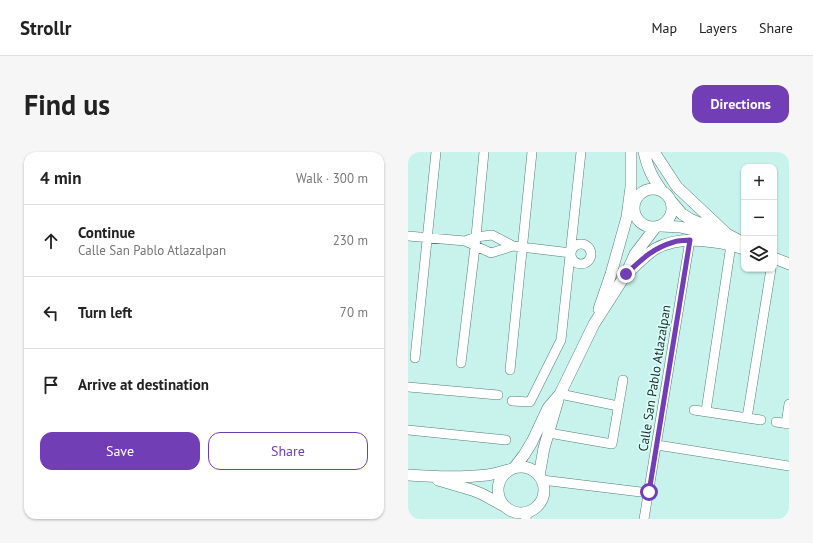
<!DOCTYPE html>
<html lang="en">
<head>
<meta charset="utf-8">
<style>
  body { margin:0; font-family:"PT Sans",sans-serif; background:#f6f6f6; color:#222 }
  .controls { position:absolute; right:12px; top:12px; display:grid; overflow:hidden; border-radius:8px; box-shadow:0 1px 3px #0004 }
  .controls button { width:36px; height:36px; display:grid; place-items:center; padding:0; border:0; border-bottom:1px solid #e0e0e0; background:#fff; color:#222; font:20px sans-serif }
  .stop { position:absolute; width:12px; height:12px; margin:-9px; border:3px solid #723eb5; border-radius:50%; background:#fff }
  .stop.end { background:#723eb5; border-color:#fff; box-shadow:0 1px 4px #0008 }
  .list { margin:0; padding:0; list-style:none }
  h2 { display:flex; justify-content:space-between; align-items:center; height:52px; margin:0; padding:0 16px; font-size:17px }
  h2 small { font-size:13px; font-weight:400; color:#767676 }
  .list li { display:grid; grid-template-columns:26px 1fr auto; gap:12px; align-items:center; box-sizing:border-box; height:72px; padding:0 16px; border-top:1px solid #e0e0e0 }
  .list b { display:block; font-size:15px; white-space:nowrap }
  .list p { margin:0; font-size:13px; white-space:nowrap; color:#767676 }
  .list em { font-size:13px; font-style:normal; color:#767676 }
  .actions { display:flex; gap:8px; padding:12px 16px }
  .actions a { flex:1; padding:9px 0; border:1px solid #723eb5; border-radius:12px; text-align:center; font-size:14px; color:#723eb5 }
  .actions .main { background:#723eb5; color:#fff }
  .icon { flex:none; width:22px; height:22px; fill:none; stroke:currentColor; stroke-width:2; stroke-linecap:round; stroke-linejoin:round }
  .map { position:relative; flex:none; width:381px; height:367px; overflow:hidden; border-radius:12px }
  header { display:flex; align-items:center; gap:24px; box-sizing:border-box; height:56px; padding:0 20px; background:#fff; border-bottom:1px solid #e0e0e0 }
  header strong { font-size:19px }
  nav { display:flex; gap:22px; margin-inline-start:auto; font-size:14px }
  .intro { display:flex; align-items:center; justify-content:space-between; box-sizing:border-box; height:96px; padding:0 24px }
  h1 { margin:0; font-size:28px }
  .button { padding:10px 18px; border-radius:12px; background:#723eb5; color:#fff; font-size:14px; font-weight:700 }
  main { display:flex; gap:24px; padding:0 24px }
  aside { flex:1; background:#fff; border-radius:12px; box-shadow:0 1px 3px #0004 }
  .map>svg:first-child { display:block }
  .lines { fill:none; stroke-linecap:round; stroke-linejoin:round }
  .minor-casing { stroke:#557e78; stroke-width:10 }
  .tertiary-casing { stroke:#557e78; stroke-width:12 }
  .minor { stroke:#fff; stroke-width:9 }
  .tertiary { stroke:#fff; stroke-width:11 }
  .route { stroke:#723eb5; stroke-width:5 }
  .labels { text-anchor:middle; stroke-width:3.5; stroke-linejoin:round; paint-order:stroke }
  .street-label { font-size:13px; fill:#1b2c2a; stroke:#dbfef9 }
</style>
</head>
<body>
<header>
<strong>Strollr</strong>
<nav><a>Map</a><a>Layers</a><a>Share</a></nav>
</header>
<div class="intro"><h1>Find us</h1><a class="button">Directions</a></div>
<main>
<aside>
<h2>4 min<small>Walk · 300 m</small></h2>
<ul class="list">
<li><svg class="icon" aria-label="ahead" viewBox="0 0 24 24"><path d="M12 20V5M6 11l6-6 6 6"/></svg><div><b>Continue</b><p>Calle San Pablo Atlazalpan</p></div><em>230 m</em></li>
<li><svg class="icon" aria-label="left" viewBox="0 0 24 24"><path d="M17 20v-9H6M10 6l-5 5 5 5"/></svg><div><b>Turn left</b></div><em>70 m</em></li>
<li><svg class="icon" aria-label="arrive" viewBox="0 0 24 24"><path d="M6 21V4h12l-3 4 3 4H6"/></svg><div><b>Arrive at destination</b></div></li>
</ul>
<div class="actions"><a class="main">Save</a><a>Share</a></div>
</aside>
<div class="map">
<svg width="381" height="367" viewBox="0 0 381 367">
  <rect width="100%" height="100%" fill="#c7f3ec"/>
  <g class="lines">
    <g class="minor-casing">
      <path id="minor" d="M0,84L57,89L83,101L105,94
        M57,89L68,85L84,83L105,94L163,101
        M163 102a10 10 0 1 1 20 0a10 10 0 1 1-20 0Z
        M7,206L28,0
        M53,211L67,95L76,0
        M102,218L124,0
        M0,235L90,243
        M152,242L210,254
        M104,249L122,250L153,188L173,0
        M286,258L353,268
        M298,259L323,93
        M339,266L363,117
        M368,270L381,272
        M378,272L381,252
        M0,278L98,288
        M141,281L204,292L215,228
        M249,293L381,314
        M134,328L241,341
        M118,367L119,360
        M236,367L282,88"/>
    </g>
    <g class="tertiary-casing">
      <path id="tertiary" d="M236,0C240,17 244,25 254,39
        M246,0L269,35L319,82
        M226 56a19 19 0 1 1 38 0a19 19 0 1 1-38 0Z
        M263,49L274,62L282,67L319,82L336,91
        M253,74L272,75L285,78L323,93L336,97
        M366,106L381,112
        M222,119C230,111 238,103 247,97C270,84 299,88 323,93
        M191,157L203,122L219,65L223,35V0
        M90 338a23 23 0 1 1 46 0a23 23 0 1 1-46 0Z
        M106,316L116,303L124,290L140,256L152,242L186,172L218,122L227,102L247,76
        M0,323C26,325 53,326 79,323C86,322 93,320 100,318
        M131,324L136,296L150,248
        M30,328L64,338L74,342L96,354"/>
    </g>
    <use href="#minor" class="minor"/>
    <use href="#tertiary" class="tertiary"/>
  </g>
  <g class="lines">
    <path class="route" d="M218,122C234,107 245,96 266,90C271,88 277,89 282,88L241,340"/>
  </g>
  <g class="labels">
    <g class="street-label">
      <text transform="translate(246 226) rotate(-81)" y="5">Calle San Pablo Atlazalpan</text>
    </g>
  </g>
</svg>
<div class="controls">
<button>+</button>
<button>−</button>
<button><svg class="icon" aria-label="layers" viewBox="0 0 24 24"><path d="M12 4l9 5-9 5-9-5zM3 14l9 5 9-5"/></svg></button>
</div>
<div class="stop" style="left:241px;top:340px"></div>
<div class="stop end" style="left:218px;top:122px"></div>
</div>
</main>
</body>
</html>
